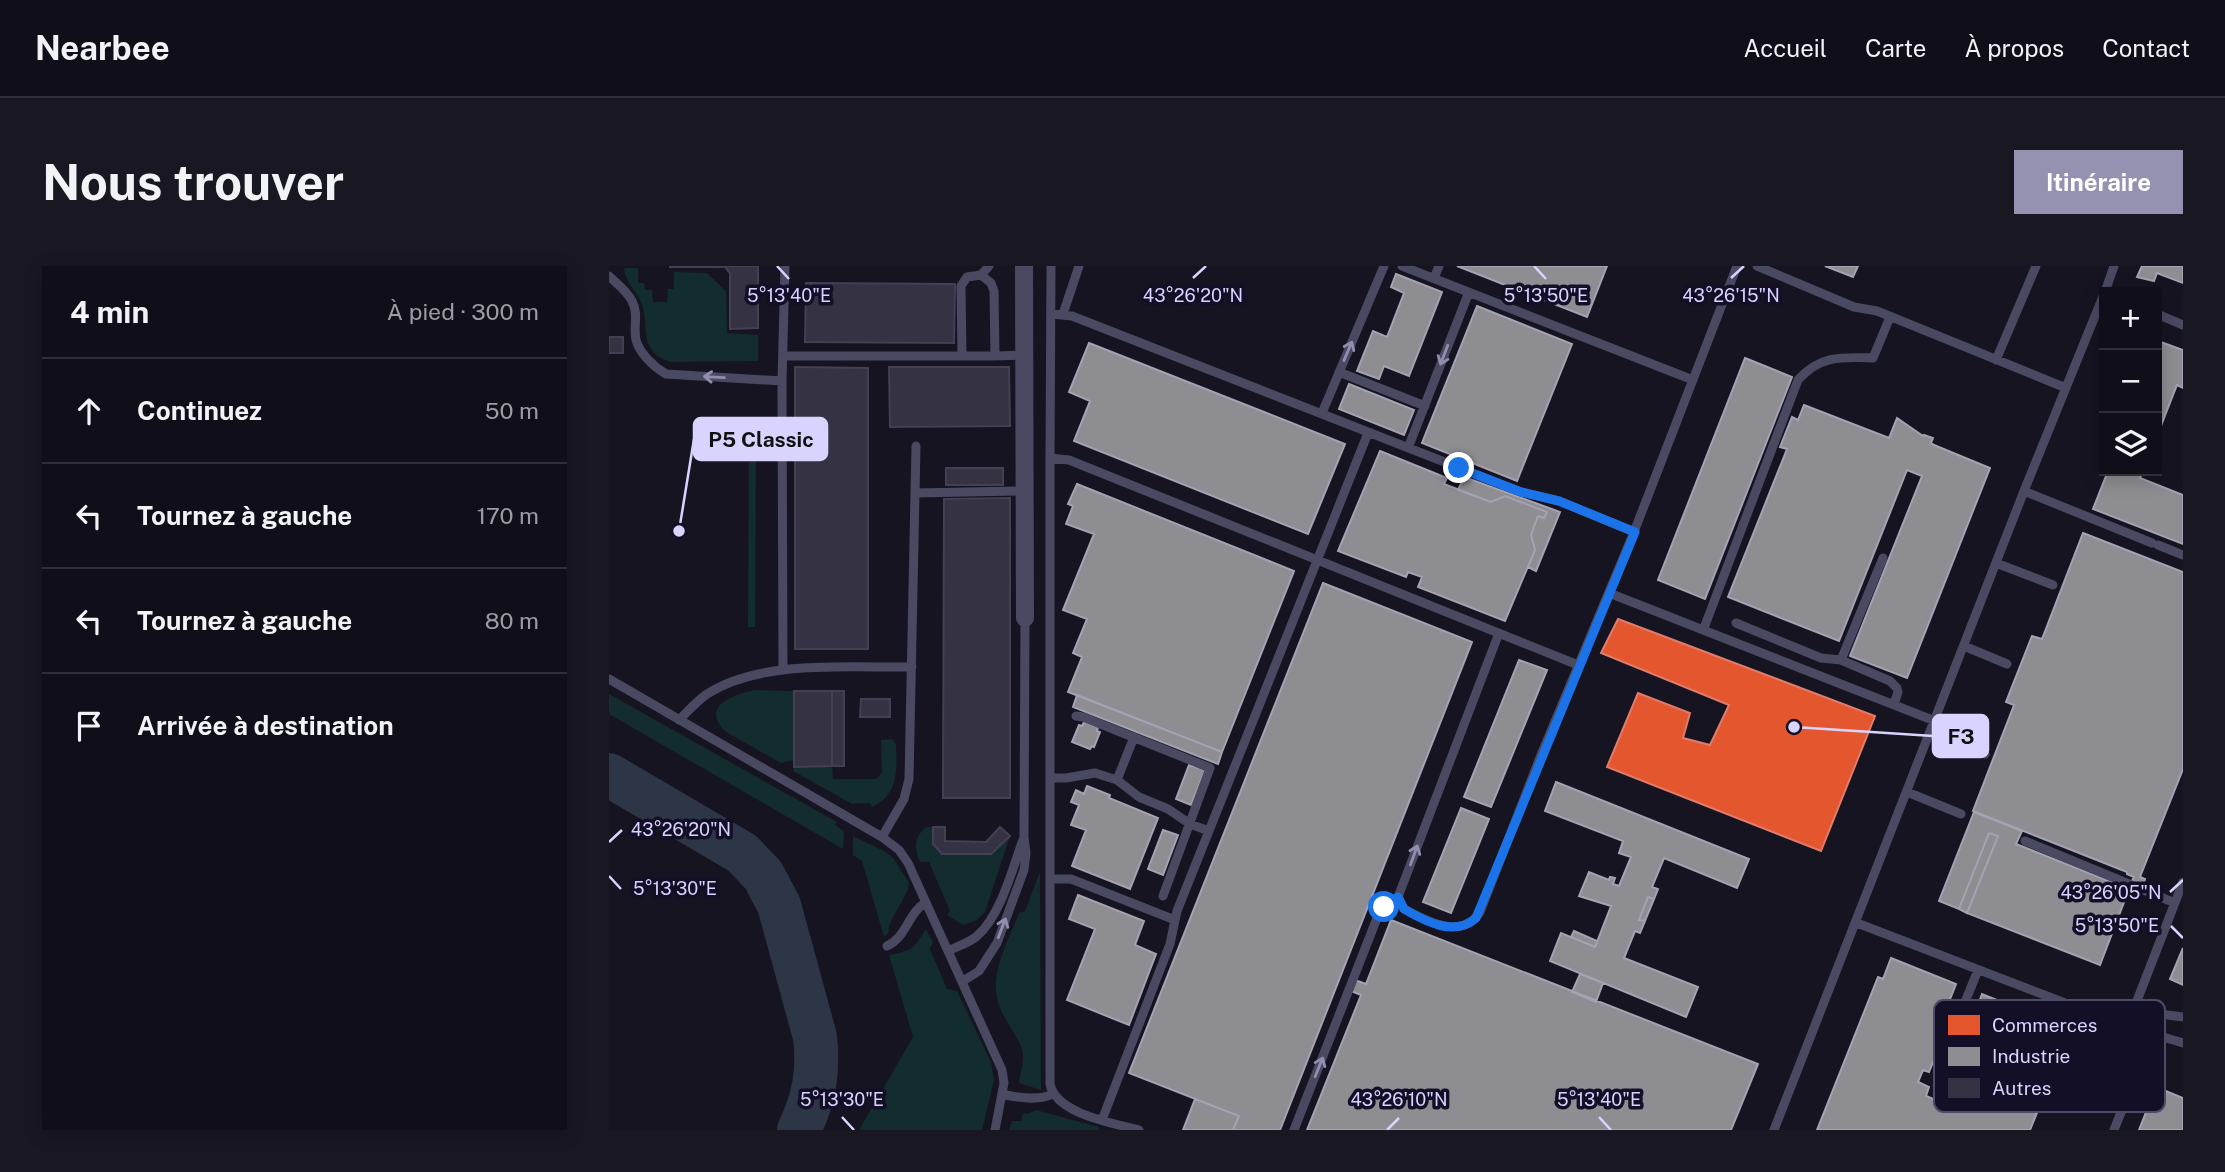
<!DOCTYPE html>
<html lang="fr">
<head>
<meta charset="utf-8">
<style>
  body { margin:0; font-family:"Public Sans",sans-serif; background:#191822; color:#f1f3f6 }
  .controls { position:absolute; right:21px; top:21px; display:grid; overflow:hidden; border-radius:0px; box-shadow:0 4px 18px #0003 }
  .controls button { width:63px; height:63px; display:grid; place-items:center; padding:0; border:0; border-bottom:2px solid #302f38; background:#100f19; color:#f1f3f6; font:35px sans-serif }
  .stop { position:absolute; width:21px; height:21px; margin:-16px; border:5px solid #1a73e8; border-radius:50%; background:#fff }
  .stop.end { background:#1a73e8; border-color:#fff; box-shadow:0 2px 7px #0008 }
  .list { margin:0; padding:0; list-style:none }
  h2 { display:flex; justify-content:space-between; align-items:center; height:91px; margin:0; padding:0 28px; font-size:30px }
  h2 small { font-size:23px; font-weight:400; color:#9c9ca2 }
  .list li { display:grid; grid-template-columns:46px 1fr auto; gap:21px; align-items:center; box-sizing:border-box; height:105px; padding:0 28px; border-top:2px solid #302f38 }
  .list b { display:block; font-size:26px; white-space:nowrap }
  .list em { font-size:23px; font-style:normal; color:#9c9ca2 }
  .icon { flex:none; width:38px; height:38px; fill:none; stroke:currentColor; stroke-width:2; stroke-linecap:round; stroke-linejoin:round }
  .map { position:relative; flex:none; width:1574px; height:864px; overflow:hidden; border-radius:0px }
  header { display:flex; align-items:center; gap:42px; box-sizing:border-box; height:98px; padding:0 35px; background:#100f19; border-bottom:2px solid #302f38 }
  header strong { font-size:33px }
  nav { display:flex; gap:38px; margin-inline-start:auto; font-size:24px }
  .intro { display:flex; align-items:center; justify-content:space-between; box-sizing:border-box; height:168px; padding:0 42px }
  h1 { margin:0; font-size:49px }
  .button { padding:18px 32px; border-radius:0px; background:#9591b1; color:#fff; font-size:24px; font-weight:700 }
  main { display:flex; gap:42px; padding:0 42px }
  aside { flex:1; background:#100f19; border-radius:0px; box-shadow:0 4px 18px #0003 }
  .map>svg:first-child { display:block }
  .green { fill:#132c2d }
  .shops { fill:#e4572e; stroke:#e17c6d; stroke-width:2 }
  .industry { fill:#8d8d92; stroke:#a4a2b3; stroke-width:2 }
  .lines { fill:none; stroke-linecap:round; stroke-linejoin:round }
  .taxiway { stroke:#2c3646; stroke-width:44 }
  .building { fill:#343243; stroke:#433f54; stroke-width:2 }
  .lane { stroke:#4a4962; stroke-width:9 }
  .street { stroke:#4a4962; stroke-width:18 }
  .oneway { stroke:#928eb0 }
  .route { stroke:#1a73e8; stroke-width:9 }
  .ticks { fill:none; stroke:#d9d4ff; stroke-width:2.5 }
  .key { fill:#130f26; stroke:#4e4a67; stroke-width:2 }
  .key-label { font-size:19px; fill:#d9d4ff }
  .ticks-label { font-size:18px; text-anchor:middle; fill:#d9d4ff; stroke:#130f26; stroke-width:7; stroke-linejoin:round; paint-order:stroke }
  .leader { fill:none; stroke:#d9d4ff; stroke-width:2.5 }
  .callout-dot { fill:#d9d4ff; stroke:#130f26; stroke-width:2.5 }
  .callout { fill:#d9d4ff; stroke:#d9d4ff; stroke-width:2.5 }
  .callout-label { font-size:21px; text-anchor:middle; font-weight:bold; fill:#111 }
</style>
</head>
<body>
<header>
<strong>Nearbee</strong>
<nav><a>Accueil</a><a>Carte</a><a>À propos</a><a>Contact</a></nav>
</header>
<div class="intro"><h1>Nous trouver</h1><a class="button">Itinéraire</a></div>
<main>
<aside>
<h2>4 min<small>À pied · 300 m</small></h2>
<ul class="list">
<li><svg class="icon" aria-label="ahead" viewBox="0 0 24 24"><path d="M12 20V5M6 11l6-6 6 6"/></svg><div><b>Continuez</b></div><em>50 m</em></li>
<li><svg class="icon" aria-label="left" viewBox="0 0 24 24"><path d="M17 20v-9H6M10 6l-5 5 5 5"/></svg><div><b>Tournez à gauche</b></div><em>170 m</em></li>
<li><svg class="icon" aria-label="left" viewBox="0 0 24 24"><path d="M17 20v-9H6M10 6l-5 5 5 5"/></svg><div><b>Tournez à gauche</b></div><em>80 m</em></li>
<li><svg class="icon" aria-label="arrive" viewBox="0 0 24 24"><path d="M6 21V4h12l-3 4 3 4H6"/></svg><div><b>Arrivée à destination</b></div></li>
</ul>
</aside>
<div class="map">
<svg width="1574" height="864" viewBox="0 0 1574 864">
  <rect width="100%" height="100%" fill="#161421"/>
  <path class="green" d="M15,2H29V17H35L36,24H43L44,36H58L59,23H65V6L98,7L117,25L118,67L149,69V95L61,96C27,84 42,61 32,36C26,23 16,16 15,2Z
    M140,168H147L146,361H139Z
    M146,424L185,425V494L172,497L117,466C90,440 124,429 146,424Z
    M0,428L228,556L226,559L235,565L234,583L0,448Z
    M283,473L287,478C288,504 290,528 263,541L260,537L243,538L184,505L185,501L223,500L224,513H267L273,507L272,474Z
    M317,561H324V578L334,588H382L401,570L376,646L368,654L354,659L338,649L341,645L320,596H311C305,583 305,571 317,561Z
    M244,570L277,586L285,593L300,617L299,624L281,657L279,667L275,671L253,595L244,589Z
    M431,606L432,824L410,817C411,809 414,799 414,790C414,772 389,752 387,725C385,699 401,671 410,647L416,645Z
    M317,663L324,676L321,683L338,723L348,725L382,796L385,814L373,864H250L304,771L280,689C303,685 305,682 317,663Z
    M427,844L490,861V864H400L403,855H412L414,847L419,848Z"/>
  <path class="shops" d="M1009,353L1266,450L1212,585L998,501L1029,427L1081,447L1074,472L1101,479L1120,439L992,387Z"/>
  <path class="industry" d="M848,0H998L978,51Z
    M1216,0H1249L1244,11Z
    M1533,0H1574V17L1548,7L1545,15L1528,11Z
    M787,8L833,26L800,110L775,100L770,113L748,105L764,65L778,71L795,27L782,21Z
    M868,40L963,78L908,215L813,177Z
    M1549,75L1574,84V122L1568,119L1548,170Z
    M480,77L736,178L699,268L465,175L481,135L460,126Z
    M1136,92L1183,111L1096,333L1049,314Z
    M740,118L805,144L795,169L730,143Z
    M1195,139L1280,172L1288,152L1314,170L1315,169L1324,172L1322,177L1325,179L1381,202L1298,412L1241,390L1313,210L1298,204L1230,375L1119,331L1178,183L1171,181L1183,151L1189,154Z
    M771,185L838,212L835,218L882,236L896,230L938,246L935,252L929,250L922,269L926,284L896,355L809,321L813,311L799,306L797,311L729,285Z
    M1499,205H1534L1531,212L1574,229V278L1484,243Z
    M855,211L951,246L927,305L919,301L926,284L922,269L929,250L935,252L938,246L896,230L882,236L849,224Z
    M468,218L685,305L613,486L459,426L473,391L464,387L478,353L454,344L485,268L457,258L464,240L459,238Z
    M1474,267L1574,306V503L1531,611L1536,613L1534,619L1523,615L1525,611L1518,608V606L1364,545L1405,439L1397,436L1423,370L1433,373Z
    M714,317L863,376L671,864H624L630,850L520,807Z
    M910,394L938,404L882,541L855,531Z
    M468,429L613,486L609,498L464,441Z
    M475,456L489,461L488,465L491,466L485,481L483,480L481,483L463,476L470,459L473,460Z
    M580,499L596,504L582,539L567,533Z
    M947,516L1140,593L1128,622L1055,592L1043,621L1049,623L1045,633L1039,631L1030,654L1036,655L1031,667L1026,665L1015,692L1089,721L1077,751L941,695L952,667L986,681L1002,640L970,630L980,606L1000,614L1001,611L1006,612L1004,618L1010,620L1022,591L1010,587L1014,575L936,545Z
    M478,520L501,529L500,532L549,552L521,623L463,600L477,564L462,559L470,539L462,536L467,524L475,528Z
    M852,542L880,553L842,647L814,636Z
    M1365,546L1413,565L1407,578L1520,623L1491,699L1358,647L1389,570L1380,567L1350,643L1330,635Z
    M554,564L569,569L554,609L539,603Z
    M1380,567L1389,570L1358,647L1350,643Z
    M469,629L535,655L526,679L547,688L520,759L458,734L486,663L460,653Z
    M1039,631L1045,633L1036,655L1030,654Z
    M782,654L1149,798L1122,864H698L752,729L742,725L746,714L757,718Z
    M965,665L988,675L986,681L962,671Z
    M1574,682V719L1561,713Z
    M1282,692L1347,718L1336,746L1343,749L1320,806L1314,804L1309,816L1320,821L1317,830L1346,842L1361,804L1347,798L1373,728L1473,768L1469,780L1457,775L1421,864H1208L1269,711L1274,713Z
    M971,708L994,717L987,736L963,726Z
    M1547,821L1574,832V864H1530Z
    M586,833L630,850L624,864H574Z"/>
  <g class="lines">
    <path class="taxiway" d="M0,509L133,587L154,609L170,639L206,771C210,805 205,833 190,864"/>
  </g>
  <path class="building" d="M149,0V62L121,63V7L116,1H60Z
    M197,17L346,18L345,77L196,76Z
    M0,71H14V87H0Z
    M186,101L259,102V383H186Z
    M280,101H400L401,160L281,161Z
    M337,202H394V219H337Z
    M401,232V532H334L335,233Z
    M185,425H223V500L185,501Z
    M223,425H235V500H223Z
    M252,433H281V451H251Z
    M324,561H336V575L377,576L391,561L401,570L382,588H333L324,578Z"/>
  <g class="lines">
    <path class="lane" d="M793,0L1084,114
      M1148,0L1245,41L1268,45L1457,122
      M372,9L380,0
      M0,10C8,18 18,25 23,35C30,48 24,61 27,74C31,88 45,101 57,108L173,115
      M825,12L830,0
      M1496,26L1505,0
      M442,48L463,50L912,226L950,235L1025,266
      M454,48L470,0
      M1548,48L1574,59
      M174,90H386L385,25L382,17L372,9L358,11L352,20L353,90
      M386,90L415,89
      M1387,94L1427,0
      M730,106L816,140
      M713,147L775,0
      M799,182L860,26
      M441,192L442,0
      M1415,225L1543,277
      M306,227L415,225
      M1549,279L1574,289
      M1387,297L1444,319
      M1000,327L1326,455
      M1127,357L1212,392L1232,394L1281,415L1288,422L1289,426L1285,438
      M1095,362L1189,114C1211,89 1233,91 1264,92L1281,51
      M890,367L789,631L795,643C819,656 853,674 871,646L932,489L1025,266L1128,0
      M1355,380L1398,398
      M1232,394L1274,292
      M174,403L173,115L176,0
      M0,413L273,571L290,584L299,597L393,804L395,817L386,864
      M467,450L474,451L601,502L554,630
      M70,454C79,445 88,435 98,428C152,393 240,402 303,401
      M1321,466L1376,488
      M441,512H457L486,507L508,514L530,531L559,543L581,558L600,565
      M508,514L525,471
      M1298,526L1352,548
      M273,571L295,533L300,513L307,180
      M415,571L416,352
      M1416,575L1566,637
      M441,613H462L566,654
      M1248,657L1477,745
      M278,680C297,672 299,647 317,636
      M339,685C349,680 360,677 368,670C392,650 404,600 415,571L417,587L415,604L388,677L370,705L354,715
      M1524,745L1574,616
      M1574,751L1513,743L1477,745L1510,758L1574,777
      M1336,823L1331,808L1333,793L1369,704
      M393,828C410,832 429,835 444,828
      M493,854L561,678L568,645L759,167
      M530,864C504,857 447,848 441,818V192L460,194L969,399
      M685,864L770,647L781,635L789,631
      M1165,864L1415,225L1495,28
      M1505,864L1543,768"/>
    <path class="street" d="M415,0L416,352"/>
  </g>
  <defs><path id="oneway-shaft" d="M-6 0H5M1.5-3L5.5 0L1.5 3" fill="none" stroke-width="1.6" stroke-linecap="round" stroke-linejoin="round" transform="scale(1.75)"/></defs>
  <g class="oneway">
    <use href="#oneway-shaft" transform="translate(739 85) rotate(-67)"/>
    <use href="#oneway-shaft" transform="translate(835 89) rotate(111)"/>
    <use href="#oneway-shaft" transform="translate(105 111) rotate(-177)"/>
    <use href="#oneway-shaft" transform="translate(805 589) rotate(-70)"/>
    <use href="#oneway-shaft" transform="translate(393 662) rotate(-69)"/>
    <use href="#oneway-shaft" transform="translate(710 801) rotate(-68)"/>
  </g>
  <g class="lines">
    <path class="route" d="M775,641L789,631L795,643C817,656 846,671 867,652L1026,266L950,235L912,226L850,202"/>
  </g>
  <path class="ticks" d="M168,0L180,13M925,0L937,13M584,12L597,0M1122,12L1135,0M0,576L13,564M0,610L12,623M1561,626L1574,614M1562,660L1574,672M233,851L245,864M990,851L1002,864M778,864L790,852"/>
  <rect x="1325" y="734" width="231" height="112" rx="10" class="key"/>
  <rect x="1339" y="749" width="32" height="20" fill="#e4572e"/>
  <rect x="1339" y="781" width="32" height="19" fill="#8d8d92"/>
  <rect x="1339" y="812" width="32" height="20" fill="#343243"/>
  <g class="key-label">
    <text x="1383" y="766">Commerces</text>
    <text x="1383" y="797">Industrie</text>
    <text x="1383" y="829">Autres</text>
  </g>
  <g class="ticks-label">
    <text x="584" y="36">43°26'20"N</text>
    <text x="1122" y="36">43°26'15"N</text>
    <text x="180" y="36">5°13'40"E</text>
    <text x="937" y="36">5°13'50"E</text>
    <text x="72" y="570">43°26'20"N</text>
    <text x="66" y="629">5°13'30"E</text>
    <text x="1502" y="633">43°26'05"N</text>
    <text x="1508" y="666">5°13'50"E</text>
    <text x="233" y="840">5°13'30"E</text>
    <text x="990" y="840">5°13'40"E</text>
    <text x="790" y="840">43°26'10"N</text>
  </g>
  <path class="leader" d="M70 265L85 173M1185 461L1324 470"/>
  <g class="callout-dot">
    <circle cx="70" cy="265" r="7"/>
    <circle cx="1185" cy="461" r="7"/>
  </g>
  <g class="callout">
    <rect x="85" y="152" width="133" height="42" rx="7"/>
    <rect x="1324" y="449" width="55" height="42" rx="7"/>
  </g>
  <g class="callout-label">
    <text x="152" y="181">P5 Classic</text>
    <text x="1352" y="478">F3</text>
  </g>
</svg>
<div class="controls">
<button>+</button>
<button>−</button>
<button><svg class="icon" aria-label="layers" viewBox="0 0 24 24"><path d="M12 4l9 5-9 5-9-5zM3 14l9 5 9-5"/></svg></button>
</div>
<div class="stop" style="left:775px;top:641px"></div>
<div class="stop end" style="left:850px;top:202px"></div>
</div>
</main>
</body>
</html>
